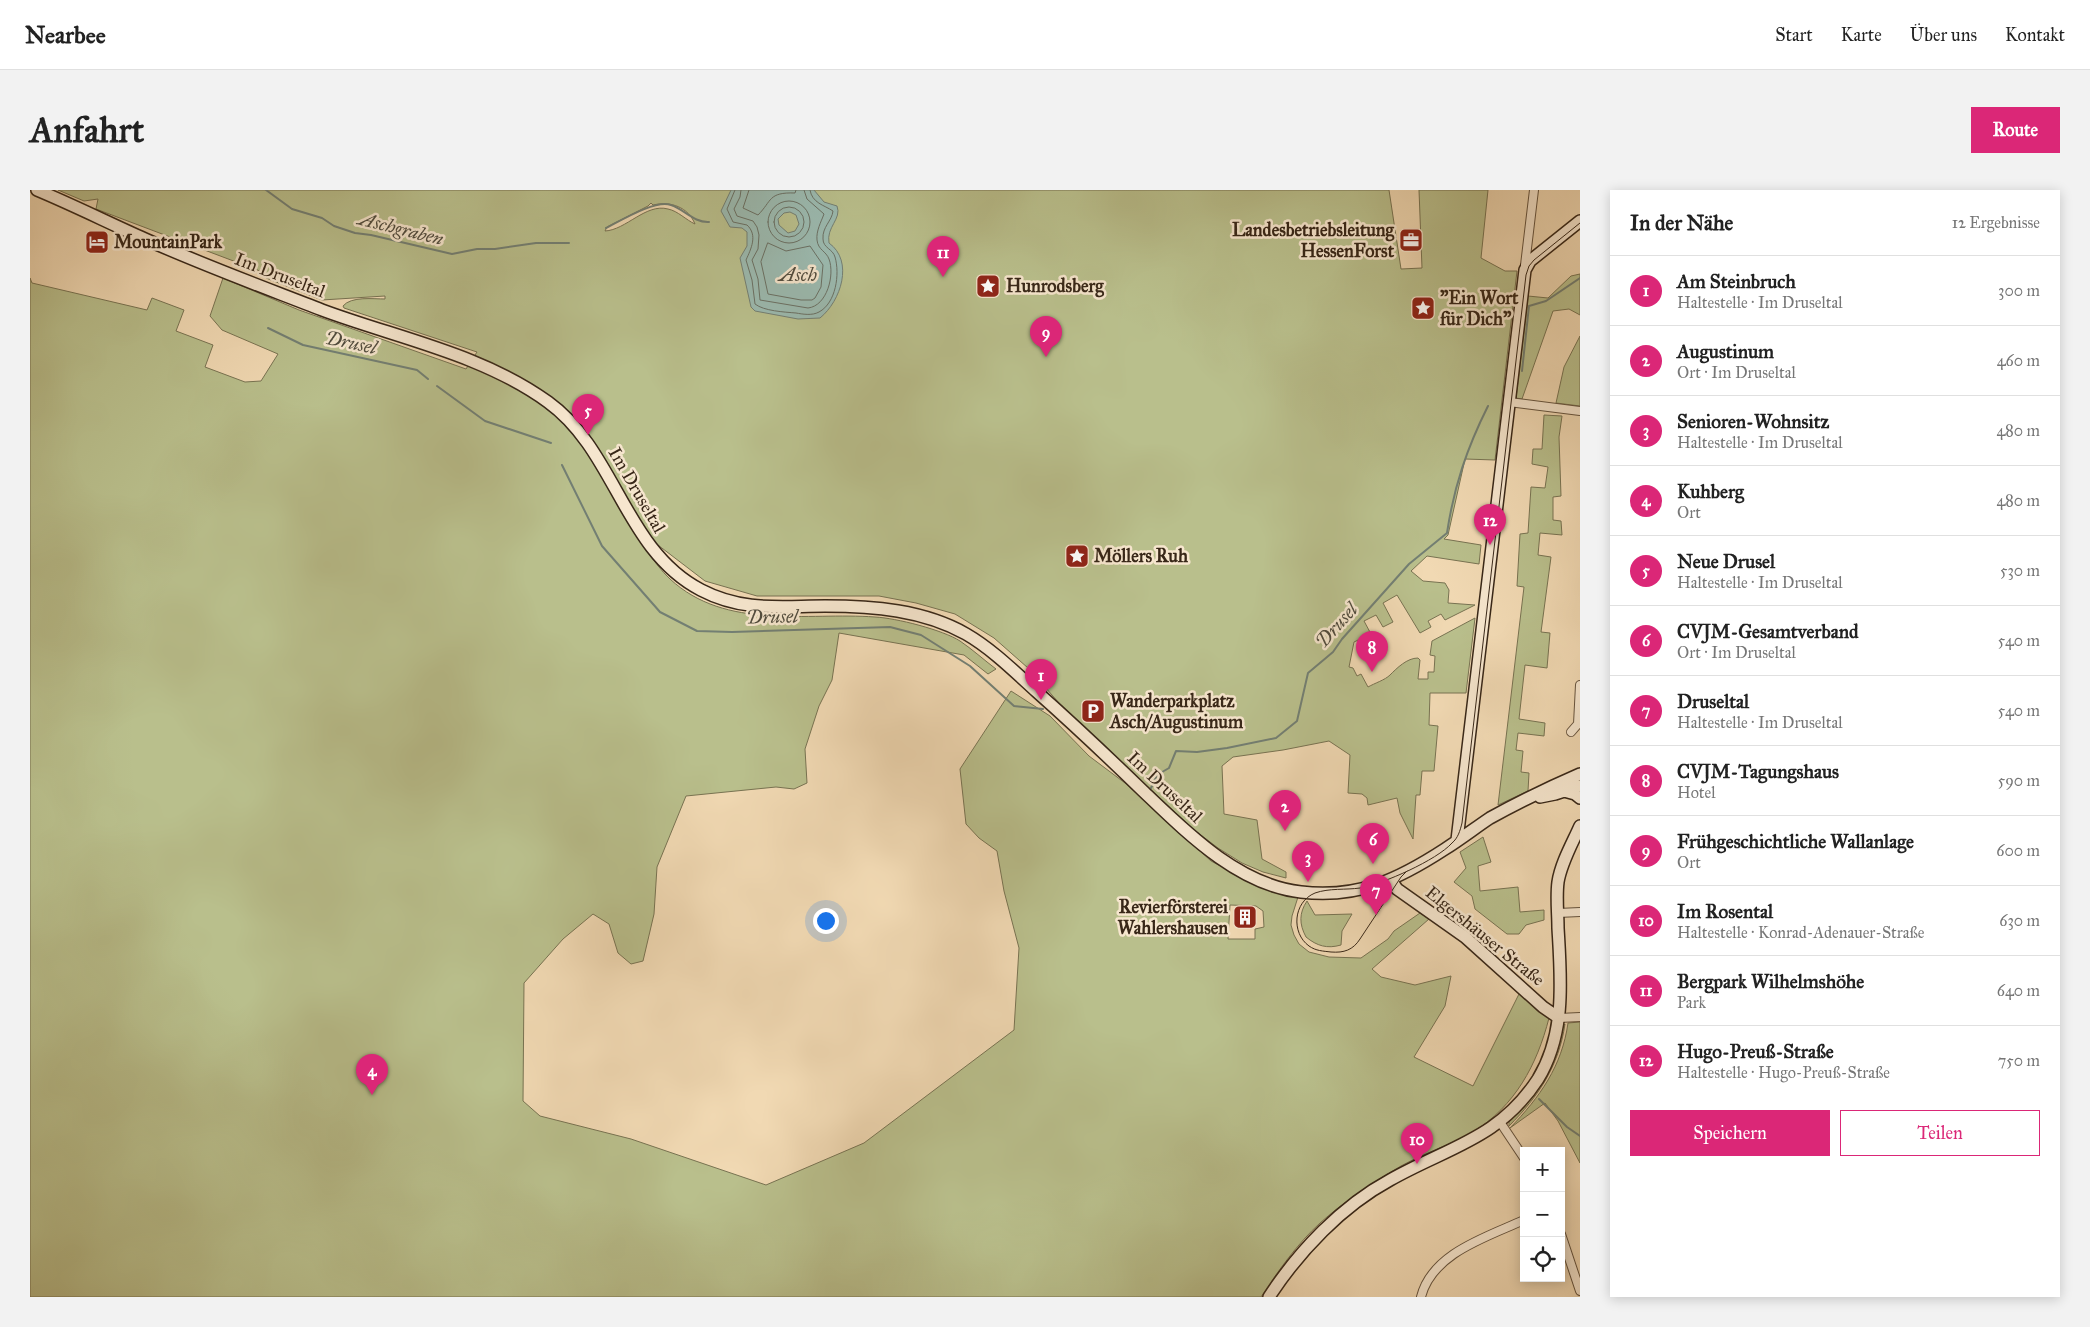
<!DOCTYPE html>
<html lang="de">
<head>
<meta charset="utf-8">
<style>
  body { margin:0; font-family:"IM FELL Great Primer",serif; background:#f2f2f2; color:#222 }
  .controls { position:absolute; right:15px; bottom:15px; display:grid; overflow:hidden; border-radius:0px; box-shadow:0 2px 12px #0003 }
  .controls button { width:45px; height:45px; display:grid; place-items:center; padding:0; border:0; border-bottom:1px solid #e0e0e0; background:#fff; color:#222; font:25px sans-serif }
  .you { position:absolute; left:795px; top:730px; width:18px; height:18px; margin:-12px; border:4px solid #fff; border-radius:50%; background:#1a73e8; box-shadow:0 0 0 8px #1a73e833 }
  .badge { display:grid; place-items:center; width:32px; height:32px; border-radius:50%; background:#db2777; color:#fff; font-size:16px; font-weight:700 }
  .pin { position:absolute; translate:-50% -41px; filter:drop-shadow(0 1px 2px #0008) }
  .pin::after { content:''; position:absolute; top:26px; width:18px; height:15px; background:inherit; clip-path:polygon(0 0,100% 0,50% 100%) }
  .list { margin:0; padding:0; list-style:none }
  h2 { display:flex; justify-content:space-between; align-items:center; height:65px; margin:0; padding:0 20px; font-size:21px }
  h2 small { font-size:16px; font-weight:400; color:#767676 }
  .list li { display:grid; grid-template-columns:32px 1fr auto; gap:15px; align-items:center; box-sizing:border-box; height:70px; padding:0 20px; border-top:1px solid #e0e0e0 }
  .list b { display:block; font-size:19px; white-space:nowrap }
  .list p { margin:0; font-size:16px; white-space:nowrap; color:#767676 }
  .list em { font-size:16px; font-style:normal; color:#767676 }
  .actions { display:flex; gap:10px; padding:15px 20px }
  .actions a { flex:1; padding:11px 0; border:1px solid #db2777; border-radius:0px; text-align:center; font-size:18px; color:#db2777 }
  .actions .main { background:#db2777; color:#fff }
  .icon { flex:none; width:28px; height:28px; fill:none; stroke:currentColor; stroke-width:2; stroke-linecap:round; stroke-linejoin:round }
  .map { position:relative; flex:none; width:1550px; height:1107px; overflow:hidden; border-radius:0px }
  header { display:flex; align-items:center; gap:30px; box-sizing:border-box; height:70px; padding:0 25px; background:#fff; border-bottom:1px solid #e0e0e0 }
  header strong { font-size:24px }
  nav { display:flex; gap:28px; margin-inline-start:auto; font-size:18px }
  .intro { display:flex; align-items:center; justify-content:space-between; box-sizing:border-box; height:120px; padding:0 30px }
  h1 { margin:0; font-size:35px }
  .button { padding:12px 22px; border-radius:0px; background:#db2777; color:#fff; font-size:18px; font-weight:700 }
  main { display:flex; gap:30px; padding:0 30px }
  aside { flex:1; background:#fff; border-radius:0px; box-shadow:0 2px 12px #0003 }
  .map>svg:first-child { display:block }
  .green { fill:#b9bf8c; stroke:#787352; fill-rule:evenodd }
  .water { fill:#9bbab0; stroke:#737f73; fill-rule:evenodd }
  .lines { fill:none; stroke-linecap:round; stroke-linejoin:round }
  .shore { stroke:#6a7064; stroke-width:1 }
  .stream { stroke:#737f73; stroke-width:2 }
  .street-casing { stroke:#66543f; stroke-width:10 }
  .secondary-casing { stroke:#382718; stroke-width:14 }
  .street { stroke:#f6e6ce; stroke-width:8 }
  .secondary { stroke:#f6e6ce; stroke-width:11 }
  .tram { stroke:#382718; stroke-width:1 }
  .labels { text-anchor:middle; stroke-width:5; stroke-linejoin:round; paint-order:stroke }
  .poi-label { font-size:18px; font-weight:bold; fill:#382718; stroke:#f6e6ce; text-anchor:start }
  .street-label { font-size:18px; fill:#382718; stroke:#f6e6ce }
  .water-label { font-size:19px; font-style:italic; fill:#514c3e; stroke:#f6e6ce }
</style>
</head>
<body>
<header>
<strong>Nearbee</strong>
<nav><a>Start</a><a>Karte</a><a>Über uns</a><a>Kontakt</a></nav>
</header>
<div class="intro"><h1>Anfahrt</h1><a class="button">Route</a></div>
<main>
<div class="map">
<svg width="1550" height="1107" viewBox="0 0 1550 1107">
  <rect width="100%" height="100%" fill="#f1d9b3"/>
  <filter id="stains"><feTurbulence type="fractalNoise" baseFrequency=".004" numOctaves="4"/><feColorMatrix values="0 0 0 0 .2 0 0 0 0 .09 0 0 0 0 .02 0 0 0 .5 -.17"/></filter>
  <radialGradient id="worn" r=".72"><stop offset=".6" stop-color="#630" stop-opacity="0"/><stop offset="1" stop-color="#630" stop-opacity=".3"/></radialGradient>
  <path class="green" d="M28,0H1359L1371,79L1392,78L1389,0H1458L1451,68L1475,81H1487L1465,270L1435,269L1418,345L1414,349L1451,355L1449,374L1397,366L1381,381L1393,391L1415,393L1419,400L1418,413L1445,415L1415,430L1411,424L1398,431L1401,437L1390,443L1367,405L1353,413L1363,432L1353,437L1346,425L1334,431L1341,444L1324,452L1319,477L1323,478L1327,486L1331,484L1338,497C1345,493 1355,490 1360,485C1367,478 1377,468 1388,468L1390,470L1388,489H1398V482H1404L1405,466L1400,465L1402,451L1445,428L1436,503H1400L1399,535L1408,536L1404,581H1392L1390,605H1386L1383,649L1370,623L1367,608L1338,615L1337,608L1332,604L1318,603L1320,565L1299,551L1253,560L1203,567L1192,576L1194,624L1227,630L1232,669L1256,682V688L1233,682L1212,673L1188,658L1163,639L1030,514L998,478L964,448L925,424L886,413L849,406H727L675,391L624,352L616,360C623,369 631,381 640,389C696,441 777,422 845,427C866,428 913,440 930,451C942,459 954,470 966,479L958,484L934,465L809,443L802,490L789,516L775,559L777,593L764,599L746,597L656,606L627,677L624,724L613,771L601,774L588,763L579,734L563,724L533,749L494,793L493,911L510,926L601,949L736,995L834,953L984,840L989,758L974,701L967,661L949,648L936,634L930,579L981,501L1020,526L1059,566L1095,593L1181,671L1204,683L1268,707L1262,726L1261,735L1264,745L1269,754L1279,762L1299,767L1331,768L1358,749L1364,741L1390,723L1399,729L1342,779L1351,787L1385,795L1421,786L1415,816L1384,867L1443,896L1490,802L1519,828C1507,875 1485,916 1443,942C1417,957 1387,965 1361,982C1337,997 1311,1014 1290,1033C1267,1054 1248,1081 1231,1107H0V88L2,93L117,120L122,108L154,120L146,141L183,155L175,177L215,192L231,191L248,164L192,140L180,126L193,88L269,120L436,179L447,162L314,118L313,116C321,106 344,109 355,109V106L292,110L236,88L230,81L66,19L68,9L54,11ZM621,13L623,15C641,11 658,17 665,34C656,30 648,21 638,19C616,13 596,40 575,41L577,37L618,16ZM1200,715L1226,716L1233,721L1234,737L1225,739V749H1198Z
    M1550,84V125L1539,119L1523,121L1492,209L1486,208L1498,106L1518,108L1541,86Z
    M1550,146V216L1526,213L1534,177Z
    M1514,225L1532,226L1529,247L1531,306L1523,307V330L1531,331L1532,345L1510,343L1508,365L1521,367L1511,442L1520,443L1517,478L1495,475L1489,529L1515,533L1514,546L1488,543L1486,560L1493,561L1491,582L1499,583L1498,601L1468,615L1494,397L1487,396L1490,344L1498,343L1501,297L1515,298L1518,277L1502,274L1503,259H1512Z
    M1453,647L1461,672L1448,676L1450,701L1488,697L1490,722L1514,720V730L1496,735L1489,744H1477L1445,719L1442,706L1424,692L1436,678L1430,662Z
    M1277,711L1285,725L1322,724L1312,741L1311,755C1297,759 1287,756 1276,747C1269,734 1269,723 1277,711Z
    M1550,832V973L1528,931L1515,913L1480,938C1510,907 1532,876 1538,833Z
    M1535,834C1529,876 1508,907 1479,936V932C1508,901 1523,878 1532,837Z"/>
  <path class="water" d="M701,0H784L794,12L807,16C812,29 796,37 799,53C824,71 811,111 790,128L768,129L725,121L721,117L710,68L717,56V42L712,38L700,37L691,21ZM760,22L766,25L769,34L765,41L758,43L749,35L748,29L754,23Z"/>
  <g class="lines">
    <path class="shore" d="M705,0L697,19L703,32L717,35C728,45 721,59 716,70L722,90L725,114C734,121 754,122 766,123C772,124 782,126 789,122C806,113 810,84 805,67C803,59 793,58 793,49C792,37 802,31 803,21C794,15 782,13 780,0
      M711,0L710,7L704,19L707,26L723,31L727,37L729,45L728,59L722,70L728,89L730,110L778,118C797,116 805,85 799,69C796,61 788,60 787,50C786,41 791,32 794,24L777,9L774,0
      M719,0L713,18L728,25C742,11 738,2 765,3L766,0
      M738 32a21 21 0 1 1 42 0a21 21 0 1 1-42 0Z
      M744 32a15 15 0 1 1 30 0a15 15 0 1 1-30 0Z
      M738,53L756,61L780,56L793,75L791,97L785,108L782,110H771L738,104L731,72Z"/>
    <path class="stream" d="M236,0L262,19L292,28L304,36L325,43L341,45L422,64L447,59H465L506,53H539
      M576,38C590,31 626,9 641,15C654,19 664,33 679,32
      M238,138L273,155L387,180L398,189
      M1492,181L1499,116L1516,111L1550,88
      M407,196L455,231L521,253
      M532,275L572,356L630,422L667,441L702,442L860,437L891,445L940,476L984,516L1013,519
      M1121,598L1127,585L1139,578L1146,561L1167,562L1197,558L1246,548L1267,531L1278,483L1303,462L1312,449L1379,374L1417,343C1424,296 1437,258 1458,216
      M1509,909L1537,937L1550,946"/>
    <g class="street-casing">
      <path id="street" d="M1495,75L1504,0
        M1479,212L1550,221
        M1541,542L1548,534L1550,495
        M1528,723L1550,722
        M1529,828L1550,827
        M1470,932L1494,968
        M1531,1044L1550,1101
        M1391,1107C1402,1063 1457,1047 1494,1030"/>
    </g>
    <g class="secondary-casing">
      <path id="secondary" d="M7,0C43,15 79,33 115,49C173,75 233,97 292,120C367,148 452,164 518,212C586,261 594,360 671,400C713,422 751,416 795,416C843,416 894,420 936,444C962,459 985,482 1007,502C1043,534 1078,567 1113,601C1156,642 1208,695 1271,702C1328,709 1369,689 1415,659C1431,649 1445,638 1460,628C1489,612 1520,597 1550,584
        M1534,601L1545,604L1550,608
        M1510,607L1525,604L1550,596
        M1427,650L1495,80L1500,71L1550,31
        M1361,690L1367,699L1435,747L1513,817L1529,828
        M1239,1107C1269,1061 1312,1016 1360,990C1418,957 1469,949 1508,889C1536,843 1531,789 1528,738C1528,723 1526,707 1528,692C1531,673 1542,654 1550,636"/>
    </g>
    <use href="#street" class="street"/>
    <use href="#secondary" class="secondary"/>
    <path class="tram" d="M1377,681L1371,687L1330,749C1323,760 1314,763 1301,762C1293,761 1286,761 1279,756C1261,743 1263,712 1285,703C1299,698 1316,700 1330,698C1353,694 1407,670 1422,653C1428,648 1430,641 1432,633L1496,85L1499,76L1504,70L1550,33"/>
  </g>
  <defs>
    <g id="office-square" transform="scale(1.25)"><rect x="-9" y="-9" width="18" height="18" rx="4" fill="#8f2418" stroke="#f6e6ce"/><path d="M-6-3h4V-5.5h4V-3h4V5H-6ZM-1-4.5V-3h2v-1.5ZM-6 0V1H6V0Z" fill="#fff"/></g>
    <g id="hotel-square" transform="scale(1.25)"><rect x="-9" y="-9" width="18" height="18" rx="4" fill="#8f2418" stroke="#f6e6ce"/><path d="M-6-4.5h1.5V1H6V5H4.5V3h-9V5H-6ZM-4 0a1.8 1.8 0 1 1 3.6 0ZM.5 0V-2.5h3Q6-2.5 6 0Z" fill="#fff"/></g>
    <g id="sight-square" transform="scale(1.25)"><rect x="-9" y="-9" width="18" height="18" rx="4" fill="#8f2418" stroke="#f6e6ce"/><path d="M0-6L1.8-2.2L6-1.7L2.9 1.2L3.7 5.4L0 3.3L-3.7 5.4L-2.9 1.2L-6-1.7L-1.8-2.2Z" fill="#fff"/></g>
    <g id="parking-square" transform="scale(1.25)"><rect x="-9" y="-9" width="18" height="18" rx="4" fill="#8f2418" stroke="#f6e6ce"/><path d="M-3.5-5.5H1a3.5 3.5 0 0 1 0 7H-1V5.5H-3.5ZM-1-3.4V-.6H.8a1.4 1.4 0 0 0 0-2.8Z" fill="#fff"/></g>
    <g id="building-square" transform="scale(1.25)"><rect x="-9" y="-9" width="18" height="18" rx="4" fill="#8f2418" stroke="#f6e6ce"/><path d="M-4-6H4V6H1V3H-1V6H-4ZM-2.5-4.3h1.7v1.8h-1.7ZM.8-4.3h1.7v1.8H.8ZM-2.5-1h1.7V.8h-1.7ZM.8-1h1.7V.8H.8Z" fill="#fff"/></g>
  </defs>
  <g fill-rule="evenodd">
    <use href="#office-square" x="1381" y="50"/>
    <use href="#hotel-square" x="67" y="52"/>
    <use href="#sight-square" x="958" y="96"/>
    <use href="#sight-square" x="1393" y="118"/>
    <use href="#sight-square" x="1047" y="366"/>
    <use href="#parking-square" x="1063" y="521"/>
    <use href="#building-square" x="1215" y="727"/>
  </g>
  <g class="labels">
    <g class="poi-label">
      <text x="1364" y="46" text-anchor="end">Landesbetriebsleitung<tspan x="1364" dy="21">HessenForst</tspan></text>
      <text x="84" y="58">MountainPark</text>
      <text x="976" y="102">Hunrodsberg</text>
      <text x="1410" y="114">"Ein Wort<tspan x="1410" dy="21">für Dich"</tspan></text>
      <text x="1064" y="372">Möllers Ruh</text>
      <text x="1080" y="517">Wanderparkplatz<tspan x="1080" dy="21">Asch/Augustinum</tspan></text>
      <text x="1198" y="723" text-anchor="end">Revierförsterei<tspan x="1198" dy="21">Wahlershausen</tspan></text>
    </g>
    <g class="street-label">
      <text transform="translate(250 85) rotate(21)" y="6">Im Druseltal</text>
      <text transform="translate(607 300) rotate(60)" y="6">Im Druseltal</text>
      <text transform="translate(1135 597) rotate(43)" y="6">Im Druseltal</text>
      <text transform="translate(1455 746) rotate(39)" y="6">Elgershäuser Straße</text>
    </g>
    <g class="water-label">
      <text transform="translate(371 38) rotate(14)" y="7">Aschgraben</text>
      <text x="768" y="91">Asch</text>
      <text transform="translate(321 152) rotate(12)" y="7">Drusel</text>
      <text transform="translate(742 426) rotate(-1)" y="7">Drusel</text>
      <text transform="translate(1306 435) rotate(-48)" y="7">Drusel</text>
    </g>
  </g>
  <rect width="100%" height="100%" filter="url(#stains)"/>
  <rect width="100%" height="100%" fill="url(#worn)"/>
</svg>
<div class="controls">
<button>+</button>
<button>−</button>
<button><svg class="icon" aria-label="locate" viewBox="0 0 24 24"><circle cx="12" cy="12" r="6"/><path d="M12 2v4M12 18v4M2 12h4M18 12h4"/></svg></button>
</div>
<div class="you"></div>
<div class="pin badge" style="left:1011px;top:510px">1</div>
<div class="pin badge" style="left:1255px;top:641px">2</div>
<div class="pin badge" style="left:1278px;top:692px">3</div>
<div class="pin badge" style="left:342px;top:905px">4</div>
<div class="pin badge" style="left:558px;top:245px">5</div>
<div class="pin badge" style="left:1343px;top:674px">6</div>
<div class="pin badge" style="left:1346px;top:725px">7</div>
<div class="pin badge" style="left:1342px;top:482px">8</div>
<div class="pin badge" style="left:1016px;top:167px">9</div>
<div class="pin badge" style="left:1387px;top:974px">10</div>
<div class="pin badge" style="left:913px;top:87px">11</div>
<div class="pin badge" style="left:1460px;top:355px">12</div>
</div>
<aside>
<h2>In der Nähe<small>12 Ergebnisse</small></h2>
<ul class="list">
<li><span class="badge">1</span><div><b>Am Steinbruch</b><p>Haltestelle · Im Druseltal</p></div><em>300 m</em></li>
<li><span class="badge">2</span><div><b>Augustinum</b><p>Ort · Im Druseltal</p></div><em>460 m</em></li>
<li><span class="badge">3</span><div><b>Senioren-Wohnsitz</b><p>Haltestelle · Im Druseltal</p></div><em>480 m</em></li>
<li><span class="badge">4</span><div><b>Kuhberg</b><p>Ort</p></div><em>480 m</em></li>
<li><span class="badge">5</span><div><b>Neue Drusel</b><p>Haltestelle · Im Druseltal</p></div><em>530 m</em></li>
<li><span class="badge">6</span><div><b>CVJM-Gesamtverband</b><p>Ort · Im Druseltal</p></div><em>540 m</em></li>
<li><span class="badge">7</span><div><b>Druseltal</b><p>Haltestelle · Im Druseltal</p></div><em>540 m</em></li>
<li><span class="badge">8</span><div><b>CVJM-Tagungshaus</b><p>Hotel</p></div><em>590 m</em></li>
<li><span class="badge">9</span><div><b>Frühgeschichtliche Wallanlage</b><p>Ort</p></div><em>600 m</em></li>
<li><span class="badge">10</span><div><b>Im Rosental</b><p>Haltestelle · Konrad-Adenauer-Straße</p></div><em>630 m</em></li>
<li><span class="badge">11</span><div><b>Bergpark Wilhelmshöhe</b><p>Park</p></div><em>640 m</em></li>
<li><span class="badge">12</span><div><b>Hugo-Preuß-Straße</b><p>Haltestelle · Hugo-Preuß-Straße</p></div><em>750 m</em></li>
</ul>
<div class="actions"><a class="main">Speichern</a><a>Teilen</a></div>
</aside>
</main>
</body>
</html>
